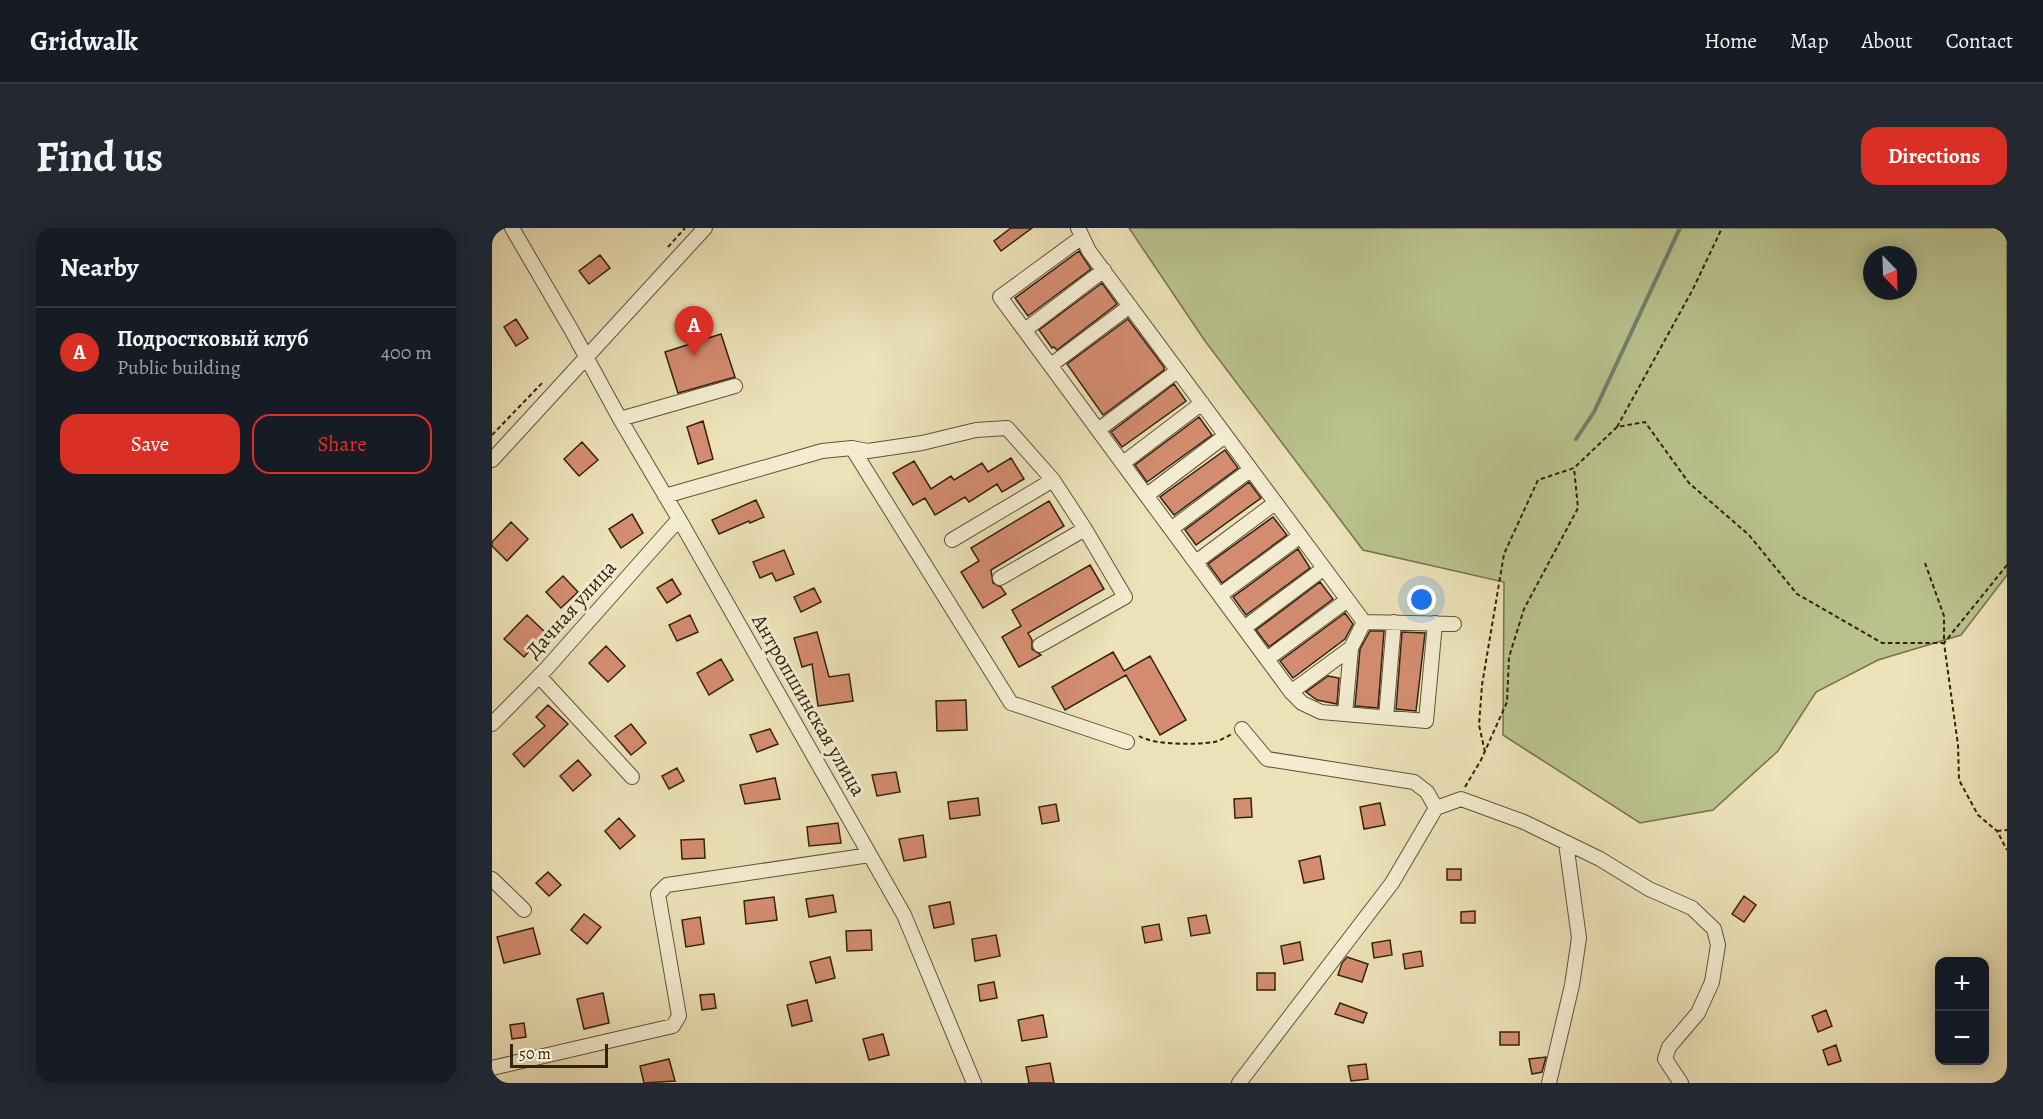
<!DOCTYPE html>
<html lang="en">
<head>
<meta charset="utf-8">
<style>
  body { margin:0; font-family:Alegreya,serif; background:#242831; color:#f1f3f6 }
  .controls { position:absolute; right:18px; bottom:18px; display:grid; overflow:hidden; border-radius:12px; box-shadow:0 3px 15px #0003 }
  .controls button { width:54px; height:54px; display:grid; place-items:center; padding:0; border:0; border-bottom:2px solid #363941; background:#171b24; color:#f1f3f6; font:30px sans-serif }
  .compass { position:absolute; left:1371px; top:18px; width:54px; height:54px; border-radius:50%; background:#171b24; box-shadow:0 3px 15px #0003; rotate:157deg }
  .scale { position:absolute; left:18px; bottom:15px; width:98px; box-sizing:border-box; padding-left:6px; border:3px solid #332210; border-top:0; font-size:16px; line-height:21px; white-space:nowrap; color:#332210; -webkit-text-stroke:4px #f3ecd0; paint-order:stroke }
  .you { position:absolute; left:930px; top:372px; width:21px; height:21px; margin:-15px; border:4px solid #fff; border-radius:50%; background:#1a73e8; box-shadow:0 0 0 9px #1a73e833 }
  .badge { display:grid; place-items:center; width:39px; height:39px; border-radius:50%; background:#d93025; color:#fff; font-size:20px; font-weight:700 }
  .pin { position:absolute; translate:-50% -50px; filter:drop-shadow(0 2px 3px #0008) }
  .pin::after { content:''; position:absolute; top:32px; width:21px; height:18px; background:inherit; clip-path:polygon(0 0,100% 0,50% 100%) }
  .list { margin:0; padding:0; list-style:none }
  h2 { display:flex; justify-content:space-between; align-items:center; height:78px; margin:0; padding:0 24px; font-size:26px }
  h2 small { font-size:20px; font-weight:400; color:#9ea1a6 }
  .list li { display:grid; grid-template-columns:39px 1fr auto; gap:18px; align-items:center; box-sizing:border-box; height:90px; padding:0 24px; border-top:2px solid #363941 }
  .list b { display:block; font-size:22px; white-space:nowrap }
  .list p { margin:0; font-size:20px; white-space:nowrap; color:#9ea1a6 }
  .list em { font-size:20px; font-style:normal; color:#9ea1a6 }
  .actions { display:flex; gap:12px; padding:18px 24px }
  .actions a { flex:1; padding:14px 0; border:2px solid #d93025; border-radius:18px; text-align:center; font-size:21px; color:#d93025 }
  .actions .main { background:#d93025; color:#fff }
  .map { position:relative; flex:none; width:1515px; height:855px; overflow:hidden; border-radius:18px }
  header { display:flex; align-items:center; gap:36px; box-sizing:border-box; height:84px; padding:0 30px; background:#171b24; border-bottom:2px solid #363941 }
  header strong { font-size:28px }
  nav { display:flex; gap:33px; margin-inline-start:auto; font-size:21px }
  .intro { display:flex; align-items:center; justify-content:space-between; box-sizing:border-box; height:144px; padding:0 36px }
  h1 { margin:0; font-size:42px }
  .button { padding:15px 27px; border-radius:18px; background:#d93025; color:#fff; font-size:21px; font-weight:700 }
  main { display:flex; gap:36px; padding:0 36px }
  aside { flex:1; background:#171b24; border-radius:18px; box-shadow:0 3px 15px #0003 }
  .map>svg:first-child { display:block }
  .green { fill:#b9c28d; stroke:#76724e; stroke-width:1.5; fill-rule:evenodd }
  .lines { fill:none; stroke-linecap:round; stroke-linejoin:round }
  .stream { stroke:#70806e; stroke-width:4 }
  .building { fill:#d38c6f; stroke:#332210; stroke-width:1.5 }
  .minor-casing { stroke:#61523a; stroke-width:16 }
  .path { stroke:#332210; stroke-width:2; stroke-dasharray:4.5 3; stroke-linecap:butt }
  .minor { stroke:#f3ecd0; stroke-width:14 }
  .labels { text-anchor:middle; stroke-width:6; stroke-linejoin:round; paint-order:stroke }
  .street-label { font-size:21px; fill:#332210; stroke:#f3ecd0 }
</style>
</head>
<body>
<header>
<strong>Gridwalk</strong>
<nav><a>Home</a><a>Map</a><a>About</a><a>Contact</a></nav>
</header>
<div class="intro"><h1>Find us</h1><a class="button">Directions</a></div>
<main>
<aside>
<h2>Nearby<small></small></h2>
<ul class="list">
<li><span class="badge">A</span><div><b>Подростковый клуб</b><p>Public building</p></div><em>400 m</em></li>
</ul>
<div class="actions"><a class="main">Save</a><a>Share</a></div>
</aside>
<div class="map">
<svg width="1515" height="855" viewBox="0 0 1515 855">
  <rect width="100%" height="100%" fill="#ece1b7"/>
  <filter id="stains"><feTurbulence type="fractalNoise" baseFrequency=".00333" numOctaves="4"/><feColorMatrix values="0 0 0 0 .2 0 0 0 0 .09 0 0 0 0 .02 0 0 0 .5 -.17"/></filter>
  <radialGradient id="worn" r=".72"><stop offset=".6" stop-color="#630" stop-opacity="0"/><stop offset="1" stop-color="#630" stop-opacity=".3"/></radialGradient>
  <path class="green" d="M637,0H1515V347L1469,407L1386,432L1324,464L1286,523L1221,582L1148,595L1011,507L1012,354L871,322L713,113ZM1380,27H1416V63H1380Z"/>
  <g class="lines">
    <path class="stream" d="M1084,211L1102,184L1188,0"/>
  </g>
  <path class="building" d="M519,0H540L509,23L502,13Z
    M587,23L599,41L536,88L523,70Z
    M108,27L118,40L97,56L87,43Z
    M610,55L625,76L565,122L562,119L560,120L547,102Z
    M24,91L36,110L24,118L12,99Z
    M636,91L672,139V142L611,187L575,136Z
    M229,106L243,149L186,165L173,124Z
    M682,156L694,173L630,219L619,204Z
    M707,189L720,207L655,254L643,237Z
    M211,193L221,231L206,236L195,199Z
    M90,214L106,232L87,248L72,231Z
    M733,222L746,240L682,287L668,269Z
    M519,230L532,251L510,264L505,256L477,274L473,269L443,287L433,270L421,277L401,245L422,233L439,261L459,248L462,252L490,235L496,244Z
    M757,254L769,270L704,317L693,302Z
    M264,272L272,289L258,295L257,293L227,306L220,292Z
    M557,273L572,298L499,342L501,355L509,359L514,366L491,380L469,344L487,333L479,320Z
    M140,286L151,305L129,320L117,301Z
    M781,289L795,307L730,355L716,336Z
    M19,294L36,311L15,333L0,318V314Z
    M806,321L818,340L754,387L741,369Z
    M292,322L302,346L284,353L280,345L268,350L261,334Z
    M598,337L612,361L536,405L540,412V421L549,427L527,439L510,409L529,398L520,382Z
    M71,348L86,364L69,380L54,364Z
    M180,351L189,366L175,375L165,360Z
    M828,354L841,371L777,419L764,402Z
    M322,360L329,374L309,384L302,369Z
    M853,385L861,396L853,411L801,450L788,433Z
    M35,387L54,405L32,429L12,411Z
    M198,387L206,404L185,413L177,397Z
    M878,403H892L886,480L863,478L868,421Z
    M325,404L337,449L357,446L361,473L326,478L320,436L310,439L302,410Z
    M910,404L933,405L924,483L904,481Z
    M114,418L133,438L116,454L97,435Z
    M621,424L632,443L658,428L694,492L668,507L634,447L573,482L560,459Z
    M229,431L241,452L217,467L205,445Z
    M836,448L847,450L845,476L825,472L814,464Z
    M474,472L475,502L445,503L444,473Z
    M56,477L76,496L32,539L21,526L53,498L44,489Z
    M139,496L154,515L139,527L123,508Z
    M278,501L286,516L265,524L258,507Z
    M86,532L99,547L81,563L68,548Z
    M185,540L192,553L177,561L170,548Z
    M404,544L408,564L385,568L380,547Z
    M283,550L288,571L253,576L248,557Z
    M486,570L488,587L458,591L456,574Z
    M759,570L760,589L743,590L742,571Z
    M888,575L893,597L872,601L868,579Z
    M564,576L567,593L550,596L547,579Z
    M127,590L143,608L128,621L113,603Z
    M346,595L349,615L317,618L315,599Z
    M431,607L434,629L412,633L407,611Z
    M212,611L213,630L190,631L189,612Z
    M828,628L832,651L812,655L807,633Z
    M955,641H969V652H955Z
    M56,644L69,657L57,668L44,655Z
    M341,667L344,684L317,689L314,671Z
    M1252,668L1264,677L1252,694L1240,686Z
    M282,669L285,692L254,696L252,673Z
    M458,674L462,696L442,700L437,678Z
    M983,683V695H969V684Z
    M92,686L109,699L95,716L79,702Z
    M714,687L718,705L699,708L696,690Z
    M208,689L212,716L194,719L190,692Z
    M667,696L670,712L653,715L650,699Z
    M41,700L48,726L12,735L5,709Z
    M379,702L380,722L355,723L354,703Z
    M504,707L508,728L483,733L480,711Z
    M898,712L900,727L882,730L880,715Z
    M808,714L811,732L792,736L789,718Z
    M929,723L931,738L913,741L911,726Z
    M338,729L343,750L324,755L318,734Z
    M855,729L876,736L870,754L846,747L850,735Z
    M765,745H783V762H765Z
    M502,754L505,770L488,773L486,757Z
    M111,765L117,795L92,801L85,771Z
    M222,766L224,780L210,782L208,767Z
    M315,772L320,793L300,798L295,777Z
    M848,775L875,785L871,795L843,786Z
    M1334,782L1340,798L1326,804L1320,788Z
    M551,787L555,809L530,813L526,792Z
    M32,795L34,809L20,811L18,797Z
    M1008,804H1027V817H1008Z
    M391,806L397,827L377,832L371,811Z
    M1344,817L1349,833L1336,837L1331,822Z
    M1054,829L1050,844L1040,846L1037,831Z
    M177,831L183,853L152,855L148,838Z
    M558,835L562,855H537L534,839Z
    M874,836L876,851L859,853L856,838Z"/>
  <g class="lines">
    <g class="minor-casing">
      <path id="minor" d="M20,0L80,103L128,191L187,291L412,687L482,855
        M586,0L597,23L872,394L962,396
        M590,9L508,69L799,464L810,475L829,484L934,493L943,395
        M533,102L612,42
        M559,137L638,78
        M128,191L243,158
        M606,202L685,143
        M360,220L519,475L635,514
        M0,232L213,0
        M631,235L710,175
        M655,267L733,208
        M173,268L330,223L360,220L376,223L430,215L484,202L515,200L561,252L593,301L633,369L548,417
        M679,301L758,242
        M460,312L561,252
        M704,334L783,275
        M508,350L593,301
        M728,367L807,309
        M752,400L831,341
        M775,431L854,373
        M47,448L140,549
        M799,464L859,420
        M853,486L859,420L872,394
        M894,489L902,394
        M0,496L55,440L187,291
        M750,501L775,531L922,554L935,564L944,580
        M0,651L32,682
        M0,840L181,798L187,788L166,666L175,657L378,627
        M747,855L900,655L944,580L969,571L1032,594L1108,631L1157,661L1200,680L1222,701L1226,717L1220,754L1206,785L1177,819L1173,831L1189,855
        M1057,855L1080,757L1087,710L1074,615"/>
    </g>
    <path class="path" d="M176,19L193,0
      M1125,199L1201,61L1230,0
      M0,207L52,153
      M1515,337L1452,415L1466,517L1467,552L1486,587L1505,603L1515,622
      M647,508C661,517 705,517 722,514C728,513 734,509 740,506
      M993,524L987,497L990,457L1012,326L1046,252L1082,240L1125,199L1153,194L1197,255L1257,307L1305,366L1390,415H1452V388L1433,335
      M973,559L989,532L1015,474L1017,429L1032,381L1086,280L1082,240
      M1505,603L1515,602"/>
    <use href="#minor" class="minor"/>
  </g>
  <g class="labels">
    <g class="street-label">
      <text transform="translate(79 381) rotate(-48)" y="7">Дачная улица</text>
      <text transform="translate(317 477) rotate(60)" y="7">Антропшинская улица</text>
    </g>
  </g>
  <rect width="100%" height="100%" filter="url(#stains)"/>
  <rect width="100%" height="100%" fill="url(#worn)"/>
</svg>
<div class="controls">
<button>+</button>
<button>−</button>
</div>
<svg class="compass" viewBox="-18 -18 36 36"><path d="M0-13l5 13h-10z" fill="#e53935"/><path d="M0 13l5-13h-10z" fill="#9ea1a6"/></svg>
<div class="scale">50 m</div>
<div class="you"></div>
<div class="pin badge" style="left:202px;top:128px">A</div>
</div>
</main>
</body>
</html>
